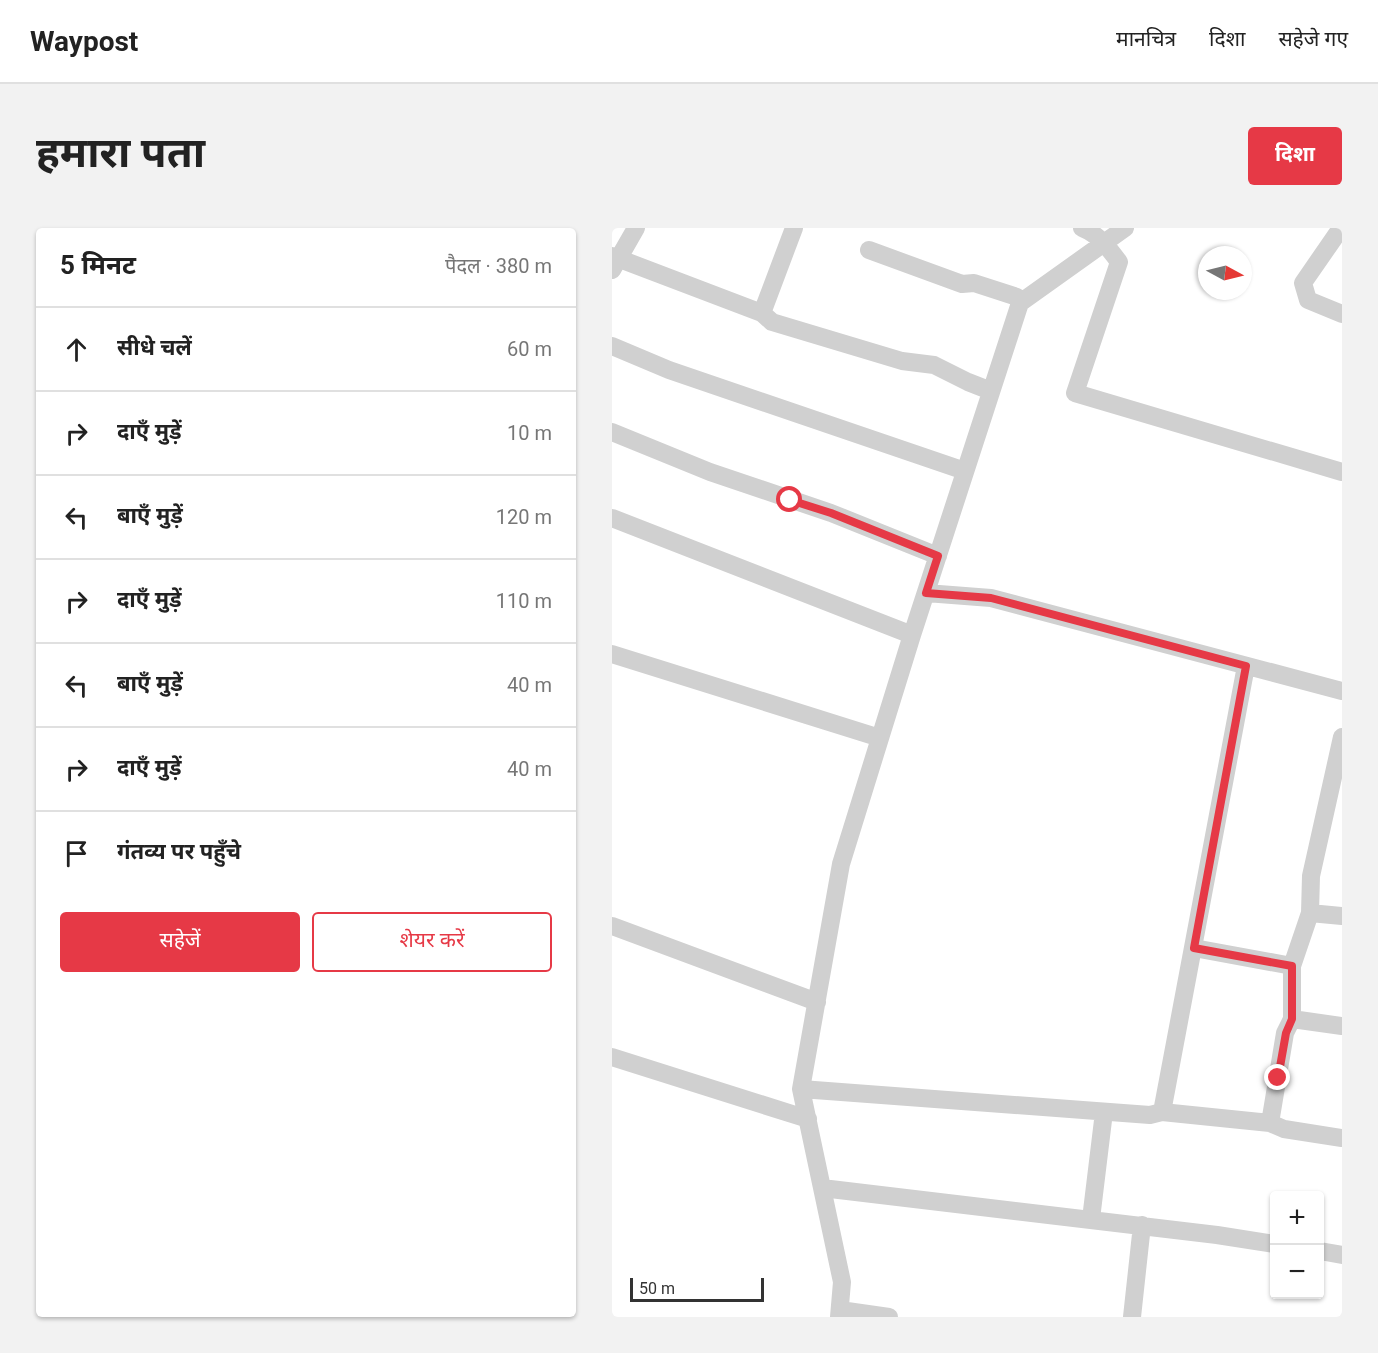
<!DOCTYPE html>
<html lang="hi">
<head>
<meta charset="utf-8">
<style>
  body { margin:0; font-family:Roboto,"Noto Sans Devanagari",sans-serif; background:#f2f2f2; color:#222 }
  .controls { position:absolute; right:18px; bottom:18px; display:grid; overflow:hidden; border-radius:6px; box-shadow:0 2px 4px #0004 }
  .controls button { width:54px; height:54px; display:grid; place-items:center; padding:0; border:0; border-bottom:2px solid #e0e0e0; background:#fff; color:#222; font:30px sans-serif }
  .compass { position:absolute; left:586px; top:18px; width:54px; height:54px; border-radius:50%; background:#fff; box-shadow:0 2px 4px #0004; rotate:97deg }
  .scale { position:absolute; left:18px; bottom:15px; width:134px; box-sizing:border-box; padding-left:6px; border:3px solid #333; border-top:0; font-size:16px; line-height:21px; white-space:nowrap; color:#333; -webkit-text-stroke:4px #fff; paint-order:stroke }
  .stop { position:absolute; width:18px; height:18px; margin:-14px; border:4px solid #e63946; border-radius:50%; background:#fff }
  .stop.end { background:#e63946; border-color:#fff; box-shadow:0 2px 6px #0008 }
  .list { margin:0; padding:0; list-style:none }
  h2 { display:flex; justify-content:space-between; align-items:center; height:78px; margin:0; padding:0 24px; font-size:26px }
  h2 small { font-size:20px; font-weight:400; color:#767676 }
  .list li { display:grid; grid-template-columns:39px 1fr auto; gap:18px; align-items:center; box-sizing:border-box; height:84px; padding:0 24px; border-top:2px solid #e0e0e0 }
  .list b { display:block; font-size:22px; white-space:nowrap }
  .list em { font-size:20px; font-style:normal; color:#767676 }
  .actions { display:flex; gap:12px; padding:18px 24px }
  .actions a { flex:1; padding:14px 0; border:2px solid #e63946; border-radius:6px; text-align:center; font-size:21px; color:#e63946 }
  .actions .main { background:#e63946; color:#fff }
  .icon { flex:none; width:33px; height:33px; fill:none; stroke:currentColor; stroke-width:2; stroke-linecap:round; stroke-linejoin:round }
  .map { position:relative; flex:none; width:730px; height:1089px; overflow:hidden; border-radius:6px }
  header { display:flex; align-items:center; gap:36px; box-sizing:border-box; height:84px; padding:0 30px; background:#fff; border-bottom:2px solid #e0e0e0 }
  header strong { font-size:28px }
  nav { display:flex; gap:33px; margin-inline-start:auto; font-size:21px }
  .intro { display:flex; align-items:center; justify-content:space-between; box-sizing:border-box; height:144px; padding:0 36px }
  h1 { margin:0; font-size:42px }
  .button { padding:15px 27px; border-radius:6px; background:#e63946; color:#fff; font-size:21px; font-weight:700 }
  main { display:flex; gap:36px; padding:0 36px }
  aside { flex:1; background:#fff; border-radius:6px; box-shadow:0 2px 4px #0004 }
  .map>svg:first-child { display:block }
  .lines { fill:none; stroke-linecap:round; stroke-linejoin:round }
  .street { stroke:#d0d0d0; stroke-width:18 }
  .route { stroke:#e63946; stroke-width:8 }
</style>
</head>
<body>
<header>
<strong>Waypost</strong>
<nav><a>मानचित्र</a><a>दिशा</a><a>सहेजे गए</a></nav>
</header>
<div class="intro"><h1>हमारा पता</h1><a class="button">दिशा</a></div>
<main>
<aside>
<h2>5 मिनट<small>पैदल · 380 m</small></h2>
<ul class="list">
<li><svg class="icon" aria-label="ahead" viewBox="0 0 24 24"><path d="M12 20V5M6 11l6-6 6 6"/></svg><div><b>सीधे चलें</b></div><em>60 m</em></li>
<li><svg class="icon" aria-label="right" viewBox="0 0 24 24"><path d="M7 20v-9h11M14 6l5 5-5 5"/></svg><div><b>दाएँ मुड़ें</b></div><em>10 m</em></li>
<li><svg class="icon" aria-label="left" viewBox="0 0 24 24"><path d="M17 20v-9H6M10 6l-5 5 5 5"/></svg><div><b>बाएँ मुड़ें</b></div><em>120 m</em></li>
<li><svg class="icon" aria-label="right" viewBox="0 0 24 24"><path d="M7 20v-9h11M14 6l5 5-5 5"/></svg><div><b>दाएँ मुड़ें</b></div><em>110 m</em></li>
<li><svg class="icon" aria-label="left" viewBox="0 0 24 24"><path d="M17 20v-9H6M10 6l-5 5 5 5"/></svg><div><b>बाएँ मुड़ें</b></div><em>40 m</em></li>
<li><svg class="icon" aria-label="right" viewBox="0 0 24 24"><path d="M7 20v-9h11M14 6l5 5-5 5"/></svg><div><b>दाएँ मुड़ें</b></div><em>40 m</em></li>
<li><svg class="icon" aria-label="arrive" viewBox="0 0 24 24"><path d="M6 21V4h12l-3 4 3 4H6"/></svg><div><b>गंतव्य पर पहुँचे</b></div></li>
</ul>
<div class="actions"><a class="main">सहेजें</a><a>शेयर करें</a></div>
</aside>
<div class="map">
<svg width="730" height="1089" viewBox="0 0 730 1089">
  <rect width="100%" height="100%" fill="#fff"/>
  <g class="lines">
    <path class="street" d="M470,0C487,7 496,19 507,34L463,165L730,244
      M729,0L691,55L696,72L730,86
      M257,22L350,56L362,55L405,69L408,75
      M0,28L150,85L160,94L290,133L322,137L356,154L379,163
      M0,42L24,0
      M150,85L182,0
      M0,118L57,142L353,243
      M0,204L98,244L219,285L326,328
      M0,290L300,407
      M314,365L379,370L730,463
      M0,426L268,510
      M730,509L699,648L698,685L680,738V791L673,805L658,895L672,901L730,910
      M698,685L730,688
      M0,698L205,774
      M582,720L680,738
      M680,791L730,798
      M0,829L196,891
      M189,861L538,887L550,884L658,895
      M550,884L634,438
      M210,960L605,1007L662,1016
      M479,991L492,884
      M708,1023L730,1027
      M228,1082L277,1089
      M227,1089L230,1054L189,861L229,636L300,407L408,75L513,0
      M520,1089L530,997"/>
  </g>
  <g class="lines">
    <path class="route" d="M178,272L219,285L326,328L314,365L379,370L634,438L582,720L680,738V791L674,805L666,850"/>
  </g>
</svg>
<div class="controls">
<button>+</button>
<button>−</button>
</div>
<svg class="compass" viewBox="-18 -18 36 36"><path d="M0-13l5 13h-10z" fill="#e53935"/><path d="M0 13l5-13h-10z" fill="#767676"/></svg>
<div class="scale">50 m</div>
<div class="stop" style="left:178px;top:272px"></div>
<div class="stop end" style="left:666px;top:850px"></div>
</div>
</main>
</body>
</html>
